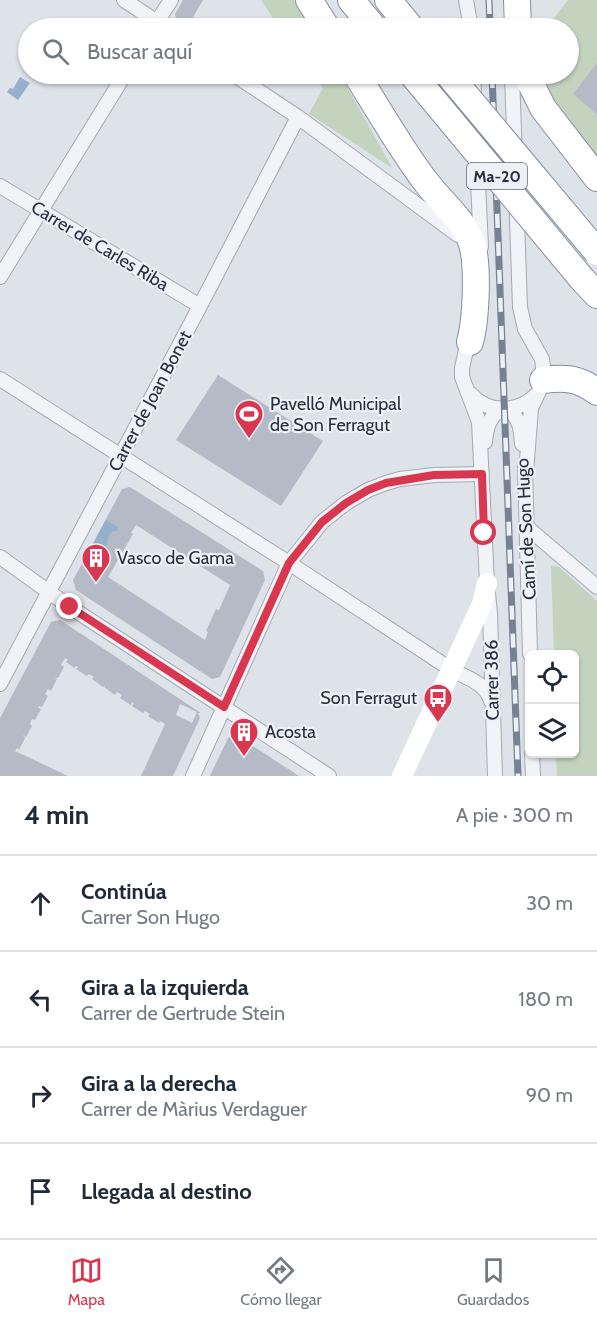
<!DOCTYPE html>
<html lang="es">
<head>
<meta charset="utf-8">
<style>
  body { margin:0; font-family:Cabin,sans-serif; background:#f6f6f7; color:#1f2937 }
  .controls { position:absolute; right:18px; bottom:18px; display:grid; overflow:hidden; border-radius:9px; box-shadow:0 2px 4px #0004 }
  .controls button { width:54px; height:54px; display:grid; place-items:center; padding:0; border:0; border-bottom:2px solid #e0e1e3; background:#fff; color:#1f2937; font:30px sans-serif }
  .stop { position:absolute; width:18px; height:18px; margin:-14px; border:4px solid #d9374f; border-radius:50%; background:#fff }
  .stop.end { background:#d9374f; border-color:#fff; box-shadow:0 2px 6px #0008 }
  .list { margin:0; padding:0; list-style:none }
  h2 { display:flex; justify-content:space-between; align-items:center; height:78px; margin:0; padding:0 24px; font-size:26px }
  h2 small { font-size:20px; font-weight:400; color:#747a83 }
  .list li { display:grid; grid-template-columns:39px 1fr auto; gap:18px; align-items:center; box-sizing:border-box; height:96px; padding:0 24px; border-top:2px solid #e0e1e3 }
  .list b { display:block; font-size:22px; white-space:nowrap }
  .list p { margin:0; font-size:20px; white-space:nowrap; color:#747a83 }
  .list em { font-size:20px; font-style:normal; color:#747a83 }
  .icon { flex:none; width:33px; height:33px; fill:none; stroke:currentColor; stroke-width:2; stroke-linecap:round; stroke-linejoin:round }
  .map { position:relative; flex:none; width:597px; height:776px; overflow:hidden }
  .search { position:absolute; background:#fff; box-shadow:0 2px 4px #0004; left:18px; right:18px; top:18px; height:66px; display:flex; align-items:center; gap:15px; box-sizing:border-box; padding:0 21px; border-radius:33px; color:#747a83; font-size:22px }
  .sheet { height:462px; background:#fff }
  nav { display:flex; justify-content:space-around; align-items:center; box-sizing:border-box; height:84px; border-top:2px solid #e0e1e3; background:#fff; font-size:16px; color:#747a83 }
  nav a { display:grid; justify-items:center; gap:3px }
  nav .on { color:#d9374f }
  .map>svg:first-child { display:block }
  .green { fill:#c3d3be }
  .water { fill:#95afcc }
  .building { fill:#b4bbc6; fill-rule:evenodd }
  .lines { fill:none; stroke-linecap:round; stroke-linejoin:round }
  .street-casing { stroke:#a3a9b3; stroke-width:16 }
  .highway-casing { stroke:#848fa0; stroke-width:28 }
  .street { stroke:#f1f3f7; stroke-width:14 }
  .secondary { stroke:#fff; stroke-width:20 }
  .highway { stroke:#fff; stroke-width:26 }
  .rail-casing { stroke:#768193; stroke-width:7 }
  .rail { stroke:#edf1f6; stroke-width:4.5; stroke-dasharray:14; stroke-linecap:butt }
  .highway-bridge-casing { stroke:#848fa0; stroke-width:28; stroke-linecap:butt }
  .highway-bridge { stroke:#fff; stroke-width:26 }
  .route { stroke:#d9374f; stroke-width:8 }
  .labels { text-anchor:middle; stroke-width:4.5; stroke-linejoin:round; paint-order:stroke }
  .shield { fill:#edf1f6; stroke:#626977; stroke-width:1.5 }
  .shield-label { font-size:16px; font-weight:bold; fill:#262f41 }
  .street-label { font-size:18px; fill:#262f41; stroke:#edf1f6 }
  .poi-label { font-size:18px; fill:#262f41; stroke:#edf1f6; text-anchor:start }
</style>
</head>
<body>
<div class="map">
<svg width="597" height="776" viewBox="0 0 597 776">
  <rect width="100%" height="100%" fill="#dee2e9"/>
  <path class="green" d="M261,0H294L313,28H280Z
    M568,0H597V162L564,123L543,74H568V28H546Z
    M313,74H340L392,168L309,114L323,88Z
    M551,566L559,567L597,601V776H557L556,754H574V654H554Z"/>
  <path class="water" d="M20,77L30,83L18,100L7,92L10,88L13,89Z
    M106,519L117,526V531L111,533C106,541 109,551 105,560L89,551Z"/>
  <path class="building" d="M183,0H203L193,17L200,21L195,28H183L177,24L175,14Z
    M597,63V114L573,94Z
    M218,375L323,441L281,506L176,440Z
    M130,487L263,571L265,580L220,677L212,679L76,590L73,580L89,551L105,560L106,558L108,537L111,533L117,531V526L106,519L122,489ZM136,525L230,585L219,610L216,609L206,631L208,632L205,640L108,577L133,534L131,533Z
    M60,620L201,713H198L200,718L173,776H141L165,724L160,721L159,723L148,716L150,714L145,711L143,713L132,706L134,703L132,702L131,705L120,698L122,695L117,692L115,695L104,687L106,685L103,687L92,679L94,677L89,674L87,676L76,669L78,667L76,666L74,668L66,662L68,660L65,658L61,665L64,667L58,678H54L57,679L51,691L48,689L45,694L48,696L42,707L39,706L38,708L41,709L35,720L32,719L30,724L32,726L26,737L23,735L25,738L19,750L17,748L15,751L68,776H0V718L51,622ZM180,704L197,712L192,723L176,715Z
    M236,735L299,776H210L228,738Z"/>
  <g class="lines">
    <g class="street-casing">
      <path id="street" d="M124,0L166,28
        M466,0L471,28
        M153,28L171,0
        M233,74L298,117L458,235
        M473,74L481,247
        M512,74L520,307L525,329L542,359L544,374L541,387L531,408L526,473
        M0,186L200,306
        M0,277L125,74
        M472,337L466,350L462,368V377L479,422L487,583L490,613L495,776
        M0,379L289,563L452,670C467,678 486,683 491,701
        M471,394C488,414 518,413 536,395
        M507,409C520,417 521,430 522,444
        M485,442C486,429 489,416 502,409
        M525,466L530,654
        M528,528L597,587
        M0,557L70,607L329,776
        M0,684L200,306L298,117
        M532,754L533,776
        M193,776L289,563L322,522L346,503L368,490L386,483L400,479L434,475L482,474"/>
    </g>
    <g class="highway-casing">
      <path id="highway" d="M309,0L327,28
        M351,0L374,28
        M388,0L411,28
        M517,0L518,28
        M356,74C379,110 400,148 426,182C440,201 463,219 471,241C479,263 476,320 470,342
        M526,74L543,108L597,178
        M582,279L597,295
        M543,380C565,377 579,378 597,392"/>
    </g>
    <use href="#street" class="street"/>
    <path class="secondary" d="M402,776L482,604L487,583"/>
    <use href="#highway" class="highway"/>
    <g class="rail-casing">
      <path id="rail" d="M489,0L490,28
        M492,74L518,776"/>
    </g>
    <use href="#rail" class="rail"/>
    <g class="highway-bridge-casing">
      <path id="highway-bridge" d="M412,74L582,279
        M448,74L597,252"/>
    </g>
    <use href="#highway-bridge" class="highway-bridge"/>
  </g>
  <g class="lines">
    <path class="route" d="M70,607L224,707L289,563L322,522L346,503L368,490L386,483L434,475L482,474L484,533"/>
  </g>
  <defs>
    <g id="stadium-pin" transform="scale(1.5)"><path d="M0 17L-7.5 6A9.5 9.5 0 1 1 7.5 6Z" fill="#d9374f" stroke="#edf1f6"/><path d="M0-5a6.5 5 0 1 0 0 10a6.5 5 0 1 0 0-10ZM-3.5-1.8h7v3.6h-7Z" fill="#fff"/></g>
    <g id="building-pin" transform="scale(1.5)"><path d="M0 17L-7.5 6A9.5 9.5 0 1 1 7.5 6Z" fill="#d9374f" stroke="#edf1f6"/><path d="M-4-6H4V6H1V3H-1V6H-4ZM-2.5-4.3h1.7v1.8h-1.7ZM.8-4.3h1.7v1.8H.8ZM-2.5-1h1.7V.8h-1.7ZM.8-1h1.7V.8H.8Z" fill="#fff"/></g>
    <g id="bus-pin" transform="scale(1.5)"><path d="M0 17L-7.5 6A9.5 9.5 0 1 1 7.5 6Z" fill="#d9374f" stroke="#edf1f6"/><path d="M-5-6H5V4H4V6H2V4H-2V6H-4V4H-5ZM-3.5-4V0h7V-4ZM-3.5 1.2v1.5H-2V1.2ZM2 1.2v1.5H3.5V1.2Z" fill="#fff"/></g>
  </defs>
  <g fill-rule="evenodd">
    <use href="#stadium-pin" x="249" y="414"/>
    <use href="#building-pin" x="96" y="558"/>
    <use href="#bus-pin" x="438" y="698"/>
    <use href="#building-pin" x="244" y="732"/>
  </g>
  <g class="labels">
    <rect class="shield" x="467" y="163" width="60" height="26" rx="4.5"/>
    <g class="shield-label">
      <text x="497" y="182">Ma-20</text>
    </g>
    <g class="street-label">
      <text transform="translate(100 246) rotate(31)" y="6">Carrer de Carles Riba</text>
      <text transform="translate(150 401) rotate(-62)" y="6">Carrer de Joan Bonet</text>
      <text transform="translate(526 529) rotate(-93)" y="6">Camí de Son Hugo</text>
      <text transform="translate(492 680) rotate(-91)" y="6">Carrer 386</text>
    </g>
    <g class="poi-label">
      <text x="270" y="410">Pavelló Municipal<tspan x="270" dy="21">de Son Ferragut</tspan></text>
      <text x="117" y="564">Vasco de Gama</text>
      <text x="417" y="704" text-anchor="end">Son Ferragut</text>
      <text x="265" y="738">Acosta</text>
    </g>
  </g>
</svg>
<div class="controls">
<button><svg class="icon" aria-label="locate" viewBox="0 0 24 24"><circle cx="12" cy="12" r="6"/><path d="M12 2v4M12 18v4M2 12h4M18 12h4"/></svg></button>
<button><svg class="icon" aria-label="layers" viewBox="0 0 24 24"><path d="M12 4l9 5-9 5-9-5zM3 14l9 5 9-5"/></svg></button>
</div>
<div class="stop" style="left:484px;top:533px"></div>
<div class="stop end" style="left:70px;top:607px"></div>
<div class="search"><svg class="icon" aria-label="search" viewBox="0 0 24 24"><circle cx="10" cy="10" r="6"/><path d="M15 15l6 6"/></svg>Buscar aquí</div>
</div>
<section class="sheet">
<h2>4 min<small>A pie · 300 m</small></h2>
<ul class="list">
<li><svg class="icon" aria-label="ahead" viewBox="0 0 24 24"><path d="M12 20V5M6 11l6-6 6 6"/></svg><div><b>Continúa</b><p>Carrer Son Hugo</p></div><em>30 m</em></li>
<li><svg class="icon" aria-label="left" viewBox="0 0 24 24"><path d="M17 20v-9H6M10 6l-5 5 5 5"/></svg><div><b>Gira a la izquierda</b><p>Carrer de Gertrude Stein</p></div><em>180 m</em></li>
<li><svg class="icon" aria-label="right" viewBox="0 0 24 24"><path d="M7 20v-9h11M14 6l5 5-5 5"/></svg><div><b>Gira a la derecha</b><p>Carrer de Màrius Verdaguer</p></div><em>90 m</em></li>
<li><svg class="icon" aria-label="arrive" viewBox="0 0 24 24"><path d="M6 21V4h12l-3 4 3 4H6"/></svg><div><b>Llegada al destino</b></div></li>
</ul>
</section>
<nav>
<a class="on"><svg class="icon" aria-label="map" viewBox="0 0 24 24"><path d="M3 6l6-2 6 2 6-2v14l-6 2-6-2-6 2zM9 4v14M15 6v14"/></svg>Mapa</a>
<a><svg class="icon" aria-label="directions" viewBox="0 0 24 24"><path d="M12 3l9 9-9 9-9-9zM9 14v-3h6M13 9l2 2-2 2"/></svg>Cómo llegar</a>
<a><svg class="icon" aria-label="saved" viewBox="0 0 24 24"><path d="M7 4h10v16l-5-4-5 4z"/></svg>Guardados</a>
</nav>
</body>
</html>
